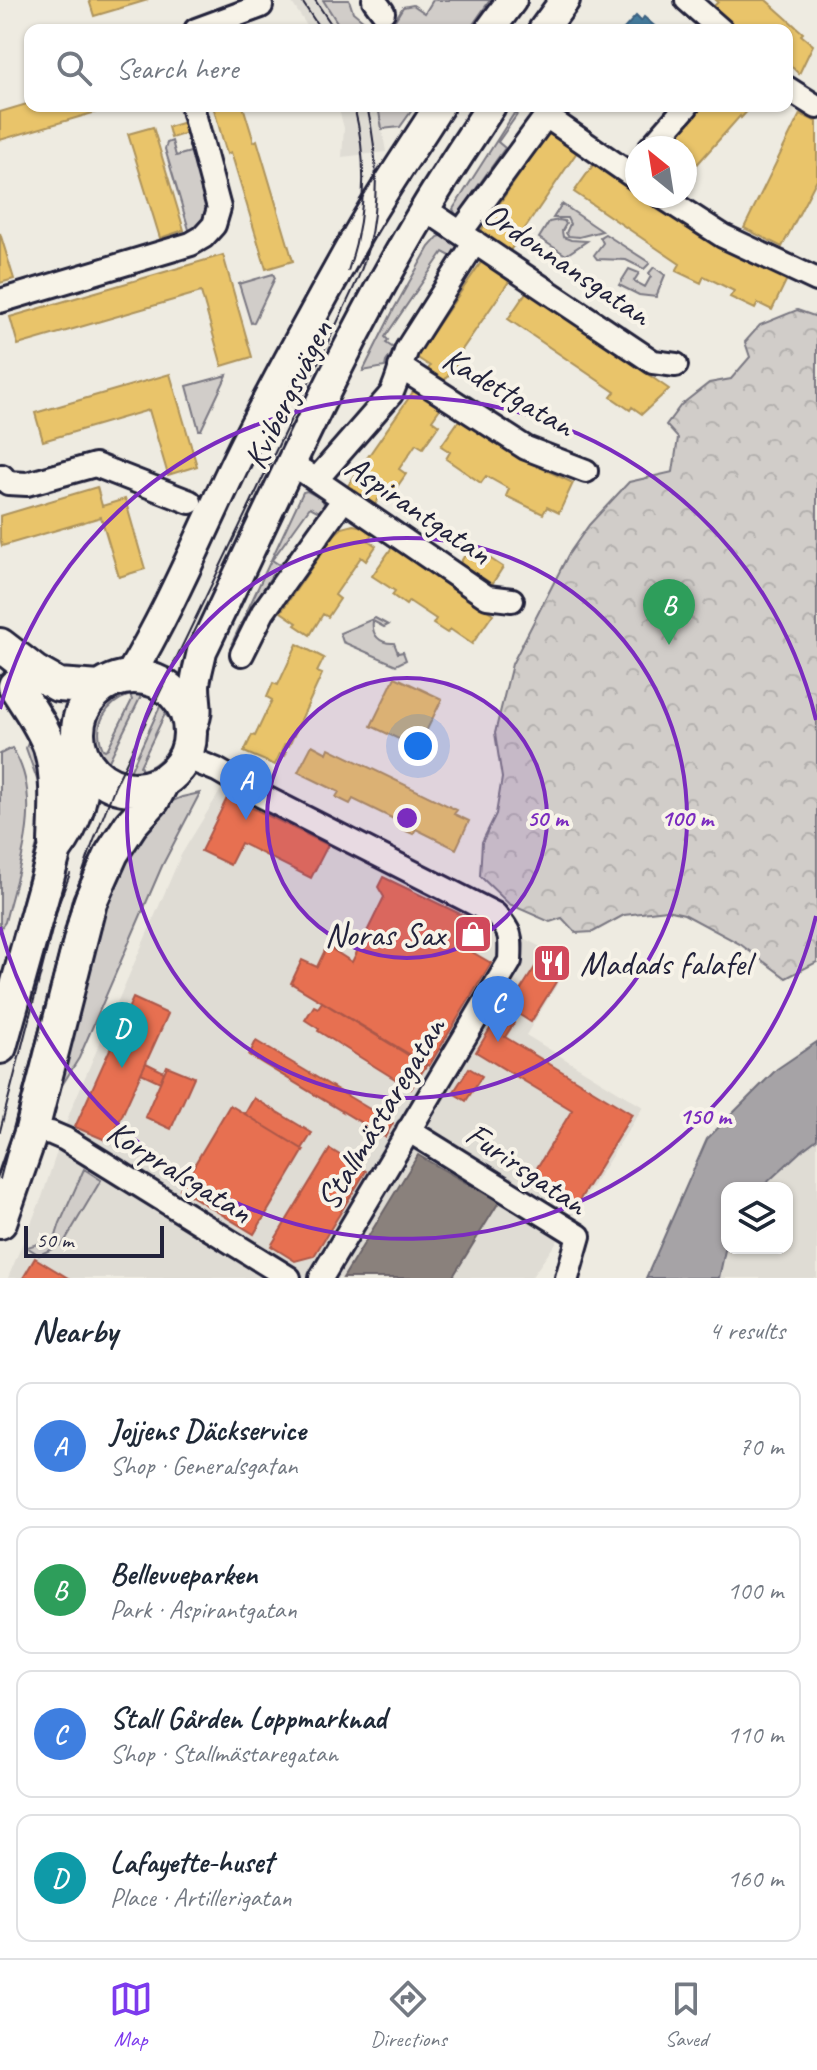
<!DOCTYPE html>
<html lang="en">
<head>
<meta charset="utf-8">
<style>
  body { margin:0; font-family:Caveat,sans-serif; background:#f2f2f3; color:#1f2937 }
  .controls { position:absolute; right:24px; bottom:24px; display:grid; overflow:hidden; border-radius:16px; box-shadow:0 2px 6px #0004 }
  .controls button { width:72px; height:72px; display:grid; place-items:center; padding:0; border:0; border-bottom:2px solid #e0e1e3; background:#fff; color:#1f2937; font:40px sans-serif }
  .compass { position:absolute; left:625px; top:136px; width:72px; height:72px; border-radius:50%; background:#fff; box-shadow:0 2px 6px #0004; rotate:330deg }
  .scale { position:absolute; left:24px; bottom:20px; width:140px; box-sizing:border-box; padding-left:8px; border:4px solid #22223b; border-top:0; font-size:22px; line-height:28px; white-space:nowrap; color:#22223b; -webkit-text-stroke:6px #f7f3e8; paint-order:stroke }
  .you { position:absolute; left:418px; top:746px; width:28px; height:28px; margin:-20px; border:6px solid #fff; border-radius:50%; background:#1a73e8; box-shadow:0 0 0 12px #1a73e833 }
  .badge { display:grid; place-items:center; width:52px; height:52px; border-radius:50%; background:#7c3aed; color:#fff; font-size:26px; font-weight:700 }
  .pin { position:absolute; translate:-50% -66px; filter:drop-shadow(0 2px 4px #0008) }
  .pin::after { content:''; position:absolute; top:42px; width:28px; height:24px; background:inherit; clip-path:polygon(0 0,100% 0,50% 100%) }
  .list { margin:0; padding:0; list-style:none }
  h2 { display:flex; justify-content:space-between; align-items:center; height:104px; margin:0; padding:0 32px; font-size:34px }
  h2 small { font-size:26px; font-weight:400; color:#747a83 }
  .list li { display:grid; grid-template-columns:52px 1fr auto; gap:24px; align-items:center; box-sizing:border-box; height:128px; margin:0 16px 16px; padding:0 16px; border:2px solid #e0e1e3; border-radius:16px }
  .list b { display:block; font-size:30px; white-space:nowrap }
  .list p { margin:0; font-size:26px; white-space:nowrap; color:#747a83 }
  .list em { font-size:26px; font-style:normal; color:#747a83 }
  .icon { flex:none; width:44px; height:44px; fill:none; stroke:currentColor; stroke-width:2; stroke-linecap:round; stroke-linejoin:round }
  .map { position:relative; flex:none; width:817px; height:1278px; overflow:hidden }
  .search { position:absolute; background:#fff; box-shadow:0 2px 6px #0004; left:24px; right:24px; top:24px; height:88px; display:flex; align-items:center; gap:20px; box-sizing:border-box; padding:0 28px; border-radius:16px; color:#747a83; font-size:30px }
  .sheet { height:680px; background:#fff }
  nav { display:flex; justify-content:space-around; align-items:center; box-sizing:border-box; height:112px; border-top:2px solid #e0e1e3; background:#fff; font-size:22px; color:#747a83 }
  nav a { display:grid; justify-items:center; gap:4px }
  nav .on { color:#7c3aed }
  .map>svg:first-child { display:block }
  .built { fill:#dfdcd4 }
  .grass { fill:#d1cdc9; stroke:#7a7882; stroke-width:2; fill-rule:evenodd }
  .forest { fill:url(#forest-crowns); stroke:#7a7882; stroke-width:2 }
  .water { fill:#a6a3a6; stroke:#716f7b; stroke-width:2 }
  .homes { fill:#e9c46a; stroke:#ad935c; stroke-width:2 }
  .shops { fill:#e76f51; stroke:#ac584a; stroke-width:2 }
  .public { fill:#457b9d; stroke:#3a6080; stroke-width:2 }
  .industry { fill:#8a817c; stroke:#6b6468; stroke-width:2 }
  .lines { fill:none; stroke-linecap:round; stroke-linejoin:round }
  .minor-casing { stroke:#22223b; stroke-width:28 }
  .tertiary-casing { stroke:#22223b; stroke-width:34 }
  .secondary-casing { stroke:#22223b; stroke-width:38 }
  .minor { stroke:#f7f3e8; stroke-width:22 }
  .tertiary { stroke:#f7f3e8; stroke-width:28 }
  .secondary { stroke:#f7f3e8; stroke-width:32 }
  .tram { stroke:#22223b; stroke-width:2 }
  .ring { fill:none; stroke:#7b2cbf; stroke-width:4 }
  .labels { text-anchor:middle; stroke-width:8; stroke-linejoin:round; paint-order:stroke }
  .street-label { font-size:34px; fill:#22223b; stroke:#f7f3e8 }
  .poi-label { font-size:34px; fill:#22223b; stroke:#f7f3e8; text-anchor:end }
  .centre { fill:#7b2cbf; stroke:#f7f3e8; stroke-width:4 }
  .ring-label { font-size:24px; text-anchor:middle; font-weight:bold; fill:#7b2cbf; stroke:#f7f3e8; stroke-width:8; stroke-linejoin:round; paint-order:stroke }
</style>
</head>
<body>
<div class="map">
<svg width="817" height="1278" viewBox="0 0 817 1278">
  <defs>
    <pattern id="forest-crowns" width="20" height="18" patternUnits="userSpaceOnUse" patternTransform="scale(2)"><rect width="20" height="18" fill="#d1cdc9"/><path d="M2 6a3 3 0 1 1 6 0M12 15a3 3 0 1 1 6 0" fill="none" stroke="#b3b0ae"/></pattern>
  </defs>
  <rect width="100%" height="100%" fill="#eeebe1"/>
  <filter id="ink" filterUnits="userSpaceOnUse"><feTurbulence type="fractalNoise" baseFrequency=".0125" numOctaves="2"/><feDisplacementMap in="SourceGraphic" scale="16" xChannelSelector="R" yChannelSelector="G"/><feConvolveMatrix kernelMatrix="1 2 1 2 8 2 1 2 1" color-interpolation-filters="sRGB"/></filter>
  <g filter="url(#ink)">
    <path class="built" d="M290,0H323L342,30H310Z
      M338,106H378L386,152L342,157L344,128Z
      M222,788L571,962L526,1035L643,1107L558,1240L531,1278H8L42,1197L70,1112L181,855Z
      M817,1139V1278H719L727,1241V1248H787V1188H761L800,1152Z"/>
    <path class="grass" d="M323,0H349L353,12L370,26L392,25L403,7L413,5L425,13L433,0H490L469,30H342Z
      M378,106H415L400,127L382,129Z
      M519,112L498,142L505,148L473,193L471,197V207L456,215L453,209L513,115Z
      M172,141L176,156L194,151L208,208L200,226L190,233L165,149L167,143Z
      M562,204L602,231L579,237L568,236L566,233L570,224L567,218H553Z
      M559,220L564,221L566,224L562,231L563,237L571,240L587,241L566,255L539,238L549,222Z
      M447,234L459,244L460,248L456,259L443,252L385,337L388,340L386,343L395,349L386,362L385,367L363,371L394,309L429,247L438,237Z
      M605,234L650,263L644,269L626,260L597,259L594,255L603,243L600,237Z
      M654,267L665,275L656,297L639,295L619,285L629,269L639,273L634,281L645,287L651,276L649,273Z
      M273,274L275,278L254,322L251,323L239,284Z
      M227,375L201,430H199L187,386Z
      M307,491L322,499L326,508L321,513L310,507L272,560L284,568L272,575L254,605L242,641L232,643L303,492Z
      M375,618L388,625L384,627L373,621C371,635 380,644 394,643L398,653L403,652L406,660L396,665L343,642L340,633Z
      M134,689L144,690L107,765C75,738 97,695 134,689ZM130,695L132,700L108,748L105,750L103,749C92,725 106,703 130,695Z
      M163,700C199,729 171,780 128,776ZM165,714C185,733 164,765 142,770L140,766Z
      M36,735L51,815L0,1013V984L38,841L41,814L39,785L26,748L29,741Z
      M12,748C46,800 18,868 5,922L0,929V754Z
      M200,793L162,866L79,1058L54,1098L105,894L122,859L170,802L182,797Z
      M84,1169L101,1180L63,1244L39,1255L27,1247L55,1239L60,1223Z"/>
    <path class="forest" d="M797,310L817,317V962L786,978L740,944L684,914L667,910L624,915L593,932L576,933L562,918L550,922L509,904L480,876L482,842L496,814L502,778L495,733L512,664L568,555L589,525L629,482L673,472L678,438L666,425L681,405L709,383L731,379L750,357L745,342L760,325Z"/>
    <path class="water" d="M817,1042V1139L800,1152L761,1188H727V1241L719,1278H646L707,1139L777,1069Z"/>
    <path class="homes" d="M89,0H148L94,16Z
      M716,0H766L803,33L801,35L813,45L799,74L791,66L787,70V30H739L713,7L718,2Z
      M30,103V106H117L0,140V112Z
      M213,106H243L254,142L257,140L293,261L266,269L231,152L227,154Z
      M695,106H752L741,118L740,116L685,178V148H658Z
      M800,114L817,122V179L782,247L744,228Z
      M185,122L187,133L171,138L168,127Z
      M153,127L184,230L160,238L128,134Z
      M548,133L577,152L509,252L480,232Z
      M594,164L637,194V196H641L700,237L787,279L772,310L758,303L755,309L730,297L734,291L704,276L701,283L676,271L680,264L574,192Z
      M0,233L14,279L0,283Z
      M223,255L252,357L222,366L201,292L18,345L10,317Z
      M482,261L510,280L457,357L460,359L444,381L428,370L430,366L416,357Z
      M527,291L669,389L642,414L632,407L630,410L611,397L615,392L508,319Z
      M170,374L197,466L168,475L149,410L43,441L35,413Z
      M415,389L441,407L432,420L439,425L423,448L416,444L399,469L406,474L390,497L383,492L374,506L347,487Z
      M460,419L508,452L573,483L559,513L547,507L543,514L506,496L509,489L486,476L481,483L446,459L450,452L441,446Z
      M97,487L102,506L125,499L145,569L119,577L101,517L2,546L0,538V516Z
      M353,525L364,527L374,533L368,540L376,546L366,561L361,557L335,595L340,599L328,617L323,614L310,635L295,625L297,623L281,612L334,535L342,528Z
      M393,546L493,614L472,644L450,629L447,633L433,624L436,619L409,601L406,605L392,595L395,591L372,576Z
      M471,546L503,567L492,584L460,563Z
      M297,644L324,658L317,672L322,674L289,746L285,744L282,750L286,752L284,756L280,754L275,765L244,752L252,735L255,736L272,700L267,697L273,683L278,685Z
      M395,677L442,699L418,748L371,726Z
      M312,745L327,753L329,748L457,810L454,814L469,821L456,849L416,829L413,834L399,828L402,823L353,799L350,804L336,797L339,792L298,772Z"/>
    <path class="shops" d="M228,796L328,845L311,878L241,843L230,865L201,851Z
      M383,877L479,923L467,949L491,963L429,1066L291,983L302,960L317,967L327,946L352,962L384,897L378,887Z
      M537,964L559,977L531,1022L509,1008Z
      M133,998L168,1014L110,1142L75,1127Z
      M322,1002L426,1066L411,1089L318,1031L319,1029L305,1020L314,1006L318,1008Z
      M499,1014L514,1023L505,1037L632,1114L574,1209L529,1181L572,1110L476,1052Z
      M256,1041L393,1123L385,1137L249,1055Z
      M146,1063L164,1072L160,1082L141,1073Z
      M167,1066L194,1077L171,1129L145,1117Z
      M469,1068L482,1076L466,1101L453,1093Z
      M254,1098L312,1133L302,1149L245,1114Z
      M230,1105L304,1150L254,1234L180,1189Z
      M330,1149L366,1171L314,1256L295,1261L271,1246Z
      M35,1258L68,1278H23Z"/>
    <path class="public" d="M636,16L641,21L644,17L658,29L623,30Z"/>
    <path class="industry" d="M418,1155L499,1202L452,1278H343Z"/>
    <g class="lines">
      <g class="minor-casing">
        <path id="minor" d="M374,0L383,12
          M687,0L721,30
          M196,30L261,6
          M787,88L817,107
          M650,148L687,106
          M661,196L723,236L817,280
          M425,209L653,362L676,365
          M461,232L546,116L637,179
          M0,301L191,244L203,237L214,225L219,208L192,106
          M400,367L526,448L586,471
          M303,471L487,597L512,600
          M0,477L2,476L8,483L27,484L95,465L190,502
          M316,480L391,394C398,380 401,364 407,349L475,242
          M242,654L263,612L344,499
          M185,757L217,770L262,796L495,914C512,933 511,936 510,961L321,1278
          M32,1130L51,1133L65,1139L289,1278
          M408,1130L579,1236L567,1278"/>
      </g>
      <g class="tertiary-casing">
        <path id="tertiary" d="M490,30L512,0
          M543,30L565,0
          M129,677C174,602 206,521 245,443C281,373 319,303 358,234C383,190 412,149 439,106
          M190,731C201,710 195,706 195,685C196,674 200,662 202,651C273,503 340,350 425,209C446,174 469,140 491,106"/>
      </g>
      <g class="secondary-casing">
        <path id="secondary" d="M0,645L35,672L58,685L100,688
          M78 733a56 56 0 1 1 112 0a56 56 0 1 1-112 0Z
          M15,686C27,705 42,725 50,747C59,778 56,811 55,843
          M0,1047L55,850C77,821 84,795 83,759
          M0,1222L32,1130L90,902L112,853L131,824L153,800L163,781"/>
      </g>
      <use href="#minor" class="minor"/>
      <use href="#tertiary" class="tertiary"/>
      <use href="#secondary" class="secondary"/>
      <path class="tram" d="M301,0L321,30
        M315,0L335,30
        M348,271C366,217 368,162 354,106
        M0,1131L59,903L70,874
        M0,1179L71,907L91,848L115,786L337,323C348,299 362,274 368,248C379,201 378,153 367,106"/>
    </g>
  </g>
  <circle cx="407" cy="818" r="140" fill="#7b2cbf" fill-opacity=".12"/>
  <g class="ring">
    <circle cx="407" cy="818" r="140"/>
    <circle cx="407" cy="818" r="280"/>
    <path d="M816 916A421 421 0 0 1 0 927M0 709A421 421 0 0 1 816 720"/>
  </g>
  <defs>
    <g id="shop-square" transform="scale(2)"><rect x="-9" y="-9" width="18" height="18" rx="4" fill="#d1495b" stroke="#f7f3e8"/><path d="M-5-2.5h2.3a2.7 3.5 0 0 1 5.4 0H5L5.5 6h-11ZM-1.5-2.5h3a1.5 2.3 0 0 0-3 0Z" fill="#fff"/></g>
    <g id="restaurant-square" transform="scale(2)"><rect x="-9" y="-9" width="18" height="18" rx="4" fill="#d1495b" stroke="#f7f3e8"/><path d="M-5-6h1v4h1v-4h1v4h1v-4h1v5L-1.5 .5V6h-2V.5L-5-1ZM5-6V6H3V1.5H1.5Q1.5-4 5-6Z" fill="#fff"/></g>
  </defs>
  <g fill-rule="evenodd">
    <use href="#shop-square" x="473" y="934"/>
    <use href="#restaurant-square" x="552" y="963"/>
  </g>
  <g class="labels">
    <g class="street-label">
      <text transform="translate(568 263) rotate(34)" y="12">Ordonnansgatan</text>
      <text transform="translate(509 391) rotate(30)" y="12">Kadettgatan</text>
      <text transform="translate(287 394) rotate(-64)" y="12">Kvibergsvägen</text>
      <text transform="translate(419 509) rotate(34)" y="12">Aspirantgatan</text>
      <text transform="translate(380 1113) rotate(-59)" y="12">Stallmästaregatan</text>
      <text transform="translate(527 1168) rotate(34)" y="12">Furirsgatan</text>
      <text transform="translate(180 1171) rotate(32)" y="12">Korpralsgatan</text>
    </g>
    <g class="poi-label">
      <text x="445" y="946">Noras Sax</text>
      <text x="580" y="975" text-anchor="start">Madads falafel</text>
    </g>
  </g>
  <circle cx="407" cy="818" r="12" class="centre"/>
  <g class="ring-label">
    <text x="547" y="826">50 m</text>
    <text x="687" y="826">100 m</text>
    <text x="705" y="1124">150 m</text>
  </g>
</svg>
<div class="controls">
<button><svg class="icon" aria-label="layers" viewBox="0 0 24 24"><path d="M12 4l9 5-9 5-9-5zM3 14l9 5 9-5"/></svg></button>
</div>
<svg class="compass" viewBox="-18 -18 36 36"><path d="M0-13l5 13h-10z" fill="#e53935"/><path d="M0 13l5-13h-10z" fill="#747a83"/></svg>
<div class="scale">50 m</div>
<div class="you"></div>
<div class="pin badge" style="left:246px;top:820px;background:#3f7fe0">A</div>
<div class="pin badge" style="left:669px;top:645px;background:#2e9e5b">B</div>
<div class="pin badge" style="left:498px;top:1042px;background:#3f7fe0">C</div>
<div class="pin badge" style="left:122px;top:1068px;background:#0f9aa8">D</div>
<div class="search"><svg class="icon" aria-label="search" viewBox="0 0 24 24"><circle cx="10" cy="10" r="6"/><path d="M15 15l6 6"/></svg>Search here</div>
</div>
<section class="sheet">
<h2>Nearby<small>4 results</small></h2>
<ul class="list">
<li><span class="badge" style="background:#3f7fe0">A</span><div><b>Jojjens Däckservice</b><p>Shop · Generalsgatan</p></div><em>70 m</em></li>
<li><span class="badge" style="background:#2e9e5b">B</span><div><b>Bellevueparken</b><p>Park · Aspirantgatan</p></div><em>100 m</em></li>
<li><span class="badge" style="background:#3f7fe0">C</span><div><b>Stall Gården Loppmarknad</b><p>Shop · Stallmästaregatan</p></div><em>110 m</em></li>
<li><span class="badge" style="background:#0f9aa8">D</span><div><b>Lafayette-huset</b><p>Place · Artillerigatan</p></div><em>160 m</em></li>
</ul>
</section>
<nav>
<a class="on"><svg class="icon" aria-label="map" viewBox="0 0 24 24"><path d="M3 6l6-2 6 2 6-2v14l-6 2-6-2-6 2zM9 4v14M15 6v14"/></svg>Map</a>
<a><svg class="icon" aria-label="directions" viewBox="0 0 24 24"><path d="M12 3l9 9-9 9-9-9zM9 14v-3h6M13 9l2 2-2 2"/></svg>Directions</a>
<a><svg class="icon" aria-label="saved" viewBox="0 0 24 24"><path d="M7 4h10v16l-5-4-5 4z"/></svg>Saved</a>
</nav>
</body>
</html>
